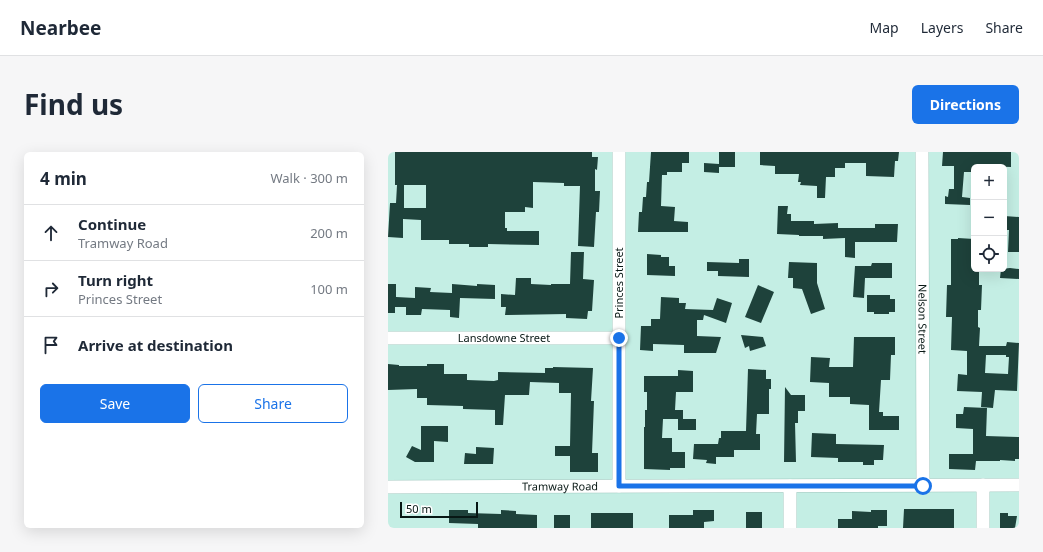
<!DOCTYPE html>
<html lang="en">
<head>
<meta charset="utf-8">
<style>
  body { margin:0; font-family:"Noto Sans",sans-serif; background:#f6f6f7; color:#1f2937 }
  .controls { position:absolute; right:12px; top:12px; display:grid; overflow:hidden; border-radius:6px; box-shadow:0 4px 16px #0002 }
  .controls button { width:36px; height:36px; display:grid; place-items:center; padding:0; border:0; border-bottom:1px solid #e0e1e3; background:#fff; color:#1f2937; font:20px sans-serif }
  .scale { position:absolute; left:12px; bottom:10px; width:78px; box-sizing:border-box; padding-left:4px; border:2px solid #071714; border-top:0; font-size:11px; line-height:14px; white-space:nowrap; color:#071714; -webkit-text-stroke:3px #fff; paint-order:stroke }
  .stop { position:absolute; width:12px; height:12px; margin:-9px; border:3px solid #1a73e8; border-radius:50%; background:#fff }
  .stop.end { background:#1a73e8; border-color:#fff; box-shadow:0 1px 4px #0008 }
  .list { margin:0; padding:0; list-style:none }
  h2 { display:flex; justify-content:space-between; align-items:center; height:52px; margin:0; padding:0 16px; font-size:17px }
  h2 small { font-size:13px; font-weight:400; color:#747a83 }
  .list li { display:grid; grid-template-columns:26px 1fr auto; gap:12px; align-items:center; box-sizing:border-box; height:56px; padding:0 16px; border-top:1px solid #e0e1e3 }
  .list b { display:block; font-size:15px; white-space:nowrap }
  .list p { margin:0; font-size:13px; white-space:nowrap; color:#747a83 }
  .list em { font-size:13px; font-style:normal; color:#747a83 }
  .actions { display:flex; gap:8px; padding:12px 16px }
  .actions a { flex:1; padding:9px 0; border:1px solid #1a73e8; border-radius:6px; text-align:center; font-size:14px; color:#1a73e8 }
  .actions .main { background:#1a73e8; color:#fff }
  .icon { flex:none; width:22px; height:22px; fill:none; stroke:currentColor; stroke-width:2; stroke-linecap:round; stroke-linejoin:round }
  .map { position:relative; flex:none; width:631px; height:376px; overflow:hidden; border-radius:6px }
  header { display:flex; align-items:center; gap:24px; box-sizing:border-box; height:56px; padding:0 20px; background:#fff; border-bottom:1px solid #e0e1e3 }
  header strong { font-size:19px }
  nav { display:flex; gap:22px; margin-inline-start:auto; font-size:14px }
  .intro { display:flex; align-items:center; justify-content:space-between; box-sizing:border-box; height:96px; padding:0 24px }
  h1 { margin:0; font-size:28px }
  .button { padding:10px 18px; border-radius:6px; background:#1a73e8; color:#fff; font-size:14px; font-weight:700 }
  main { display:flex; gap:24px; padding:0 24px }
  aside { flex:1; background:#fff; border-radius:6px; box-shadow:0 4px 16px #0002 }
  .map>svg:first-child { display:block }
  .building { fill:#1e423b; fill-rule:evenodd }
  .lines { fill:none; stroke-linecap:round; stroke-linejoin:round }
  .minor-casing { stroke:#9dc6bd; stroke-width:14 }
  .minor { stroke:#fff; stroke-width:13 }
  .route { stroke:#1a73e8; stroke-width:5 }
  .labels { text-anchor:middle; stroke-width:4; stroke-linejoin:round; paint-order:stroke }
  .street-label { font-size:11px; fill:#071714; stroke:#fff }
</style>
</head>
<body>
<header>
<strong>Nearbee</strong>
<nav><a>Map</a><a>Layers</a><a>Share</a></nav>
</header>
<div class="intro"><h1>Find us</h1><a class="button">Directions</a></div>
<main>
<aside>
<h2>4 min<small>Walk · 300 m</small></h2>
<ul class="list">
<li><svg class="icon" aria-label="ahead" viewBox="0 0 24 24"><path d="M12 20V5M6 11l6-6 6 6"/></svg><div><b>Continue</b><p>Tramway Road</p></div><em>200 m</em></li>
<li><svg class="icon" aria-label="right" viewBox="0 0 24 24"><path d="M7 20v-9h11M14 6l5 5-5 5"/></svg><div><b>Turn right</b><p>Princes Street</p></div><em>100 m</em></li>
<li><svg class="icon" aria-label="arrive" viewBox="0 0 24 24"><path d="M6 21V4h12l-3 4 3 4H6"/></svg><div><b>Arrive at destination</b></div></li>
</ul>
<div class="actions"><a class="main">Save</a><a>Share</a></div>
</aside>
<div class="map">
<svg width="631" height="376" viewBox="0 0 631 376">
  <rect width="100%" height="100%" fill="#c4eee4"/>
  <path class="building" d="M7,0H204V5H210L209,18L207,17V39H212L211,60H208L206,95L190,94L192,34H176V31L145,30V56L137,55V60H117V76H119V79H151V93L100,92V95H81V92H61V88H33V68L15,67V86L0,85L2,51H8L9,33H7ZM16,33H38V56H16Z
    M263,0H301V11H294V20H279V23H274L273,54L287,55L286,69L300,70V80H250L251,60H254L255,45H258L259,30H261Z
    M331,0H347V15H331V21L316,20V11L331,12Z
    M372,0H511L510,9H507L506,25L478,24V11H457V16H447V25H438L437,46H429V34L412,33L413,30H410L411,22H387V14L372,13Z
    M555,0H623V15L595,14V15H586V20H576L574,45L582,46V53L557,52V44L560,45L561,37H566V14H554Z
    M390,54H400L399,62H403V69H426V72L450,71V76H487V72H510L509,90H467V106L457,105V86L435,87V84H411V83L389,82Z
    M616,64L631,65V100H620L621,78H616Z
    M570,86L586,87V117H591V133H594L593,158H590V175L592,176L591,194H618L619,190L631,191L629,239L607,238L605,256L593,255L594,240L569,239L570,222L579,223V199L563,198L564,165H558L559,133H563V87H570ZM598,203H618V205H621L620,222L597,221Z
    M183,100H196L195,127L206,128L204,159H200L199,167L178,166V162L117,163L118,155H113V142L127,143L128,126H143V132L163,133V132H182Z
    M259,102L273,103V105H281V114H287V124L259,123Z
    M351,107H361V125L330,124V119H319V110L351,111Z
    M401,110L429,111V131L437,157L423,162L414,137L405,136V126H400Z
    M484,111H504V126H477L476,146L465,145L467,114H483Z
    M622,116L631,117V127L612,126L613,117Z
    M0,132H8V145L27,146V135L43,136L42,140L64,141V132L89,134V132L107,133V147L72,146L71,166L62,165V158L34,157L33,163H18V155H7V161H0Z
    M370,133L386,140L373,171L357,165Z
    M479,143H502V147H507V160H501V162H486V160H479Z
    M273,145L291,146V151H298L297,157L325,158L329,146L344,151L338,171L316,163L315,168H309V184L333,185L328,201H296V193L265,192V199L252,198L253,174H263V167H272Z
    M353,183L375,185L378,194L362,199L361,194L357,196Z
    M466,185H507V203H503L502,228H493L491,260H495V264H511V278H481V253L462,252V245H441V231L422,230L423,205L442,206L441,215H465Z
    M0,212L11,213V214H39V212H56V222H79V228L106,229L110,228V220L157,221V216H165V215L205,216L203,249H206L204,301H210V320H182V304H167V294H182L183,241H171V231L142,230L141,243H117L115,273H107V258L75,257V254L39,253V246H29V237L0,238Z
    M360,217L378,218V227H383V237H381V262H369L368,282H372V298H346V305H328V312L318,311L319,308L305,307L306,292H330L331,286H333V279H358Z
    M290,218L305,219V240H288L287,258H295V267H275L274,286H284V300H297V316H282V318L256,317V275H257V258H259V240H256V224H290Z
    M397,235L403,243H417V259H410V271H407L408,310H396Z
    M576,255L599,256L598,284L631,285V307H627V309L612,308V309H588L587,318L561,317V302H585V277L568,276V262H575Z
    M290,267H308V278H290Z
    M33,274H60V290L46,289V310H27L18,305L24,294L33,298Z
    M424,281L448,282V292L496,293L495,308H486V313H475V310H450V306L423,305Z
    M88,295L106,296L105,312H76L77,301L88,302Z
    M516,357H566V376H515Z
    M61,358H80V361L113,362V358L128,359V362L149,363V376H90V372L61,371Z
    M305,358H326V369L316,370V376H281V363H305Z
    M483,358H499V374H490V376H450V367H464V359L483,360Z
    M358,360H374V376H358Z
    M203,361H245V376H203Z
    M612,361H620V364H629L627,376H612Z
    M166,363H182V376H166Z"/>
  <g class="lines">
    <g class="minor-casing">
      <g id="minor">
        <path id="s1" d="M534,0L535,334"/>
        <path id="s2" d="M0,186H231"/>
        <path d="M595,333V376"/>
        <path d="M231,334V0"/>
        <path d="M402,334V376"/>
        <path id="s3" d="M0,335L631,333"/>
      </g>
    </g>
    <use href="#minor" class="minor"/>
  </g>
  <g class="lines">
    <path class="route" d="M231,186V334H535"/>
  </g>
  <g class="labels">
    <g class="street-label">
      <text transform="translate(231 131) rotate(-90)" y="4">Princes Street</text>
      <text dy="4" stroke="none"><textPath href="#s1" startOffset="167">Nelson Street</textPath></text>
      <text dy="4" stroke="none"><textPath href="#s2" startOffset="116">Lansdowne Street</textPath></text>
      <text dy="4" stroke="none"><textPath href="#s3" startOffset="172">Tramway Road</textPath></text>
    </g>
  </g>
</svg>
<div class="controls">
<button>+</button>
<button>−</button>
<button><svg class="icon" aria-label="locate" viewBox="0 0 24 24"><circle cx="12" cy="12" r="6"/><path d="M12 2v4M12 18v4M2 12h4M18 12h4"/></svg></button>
</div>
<div class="scale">50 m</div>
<div class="stop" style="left:535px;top:334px"></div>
<div class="stop end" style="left:231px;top:186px"></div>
</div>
</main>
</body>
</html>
